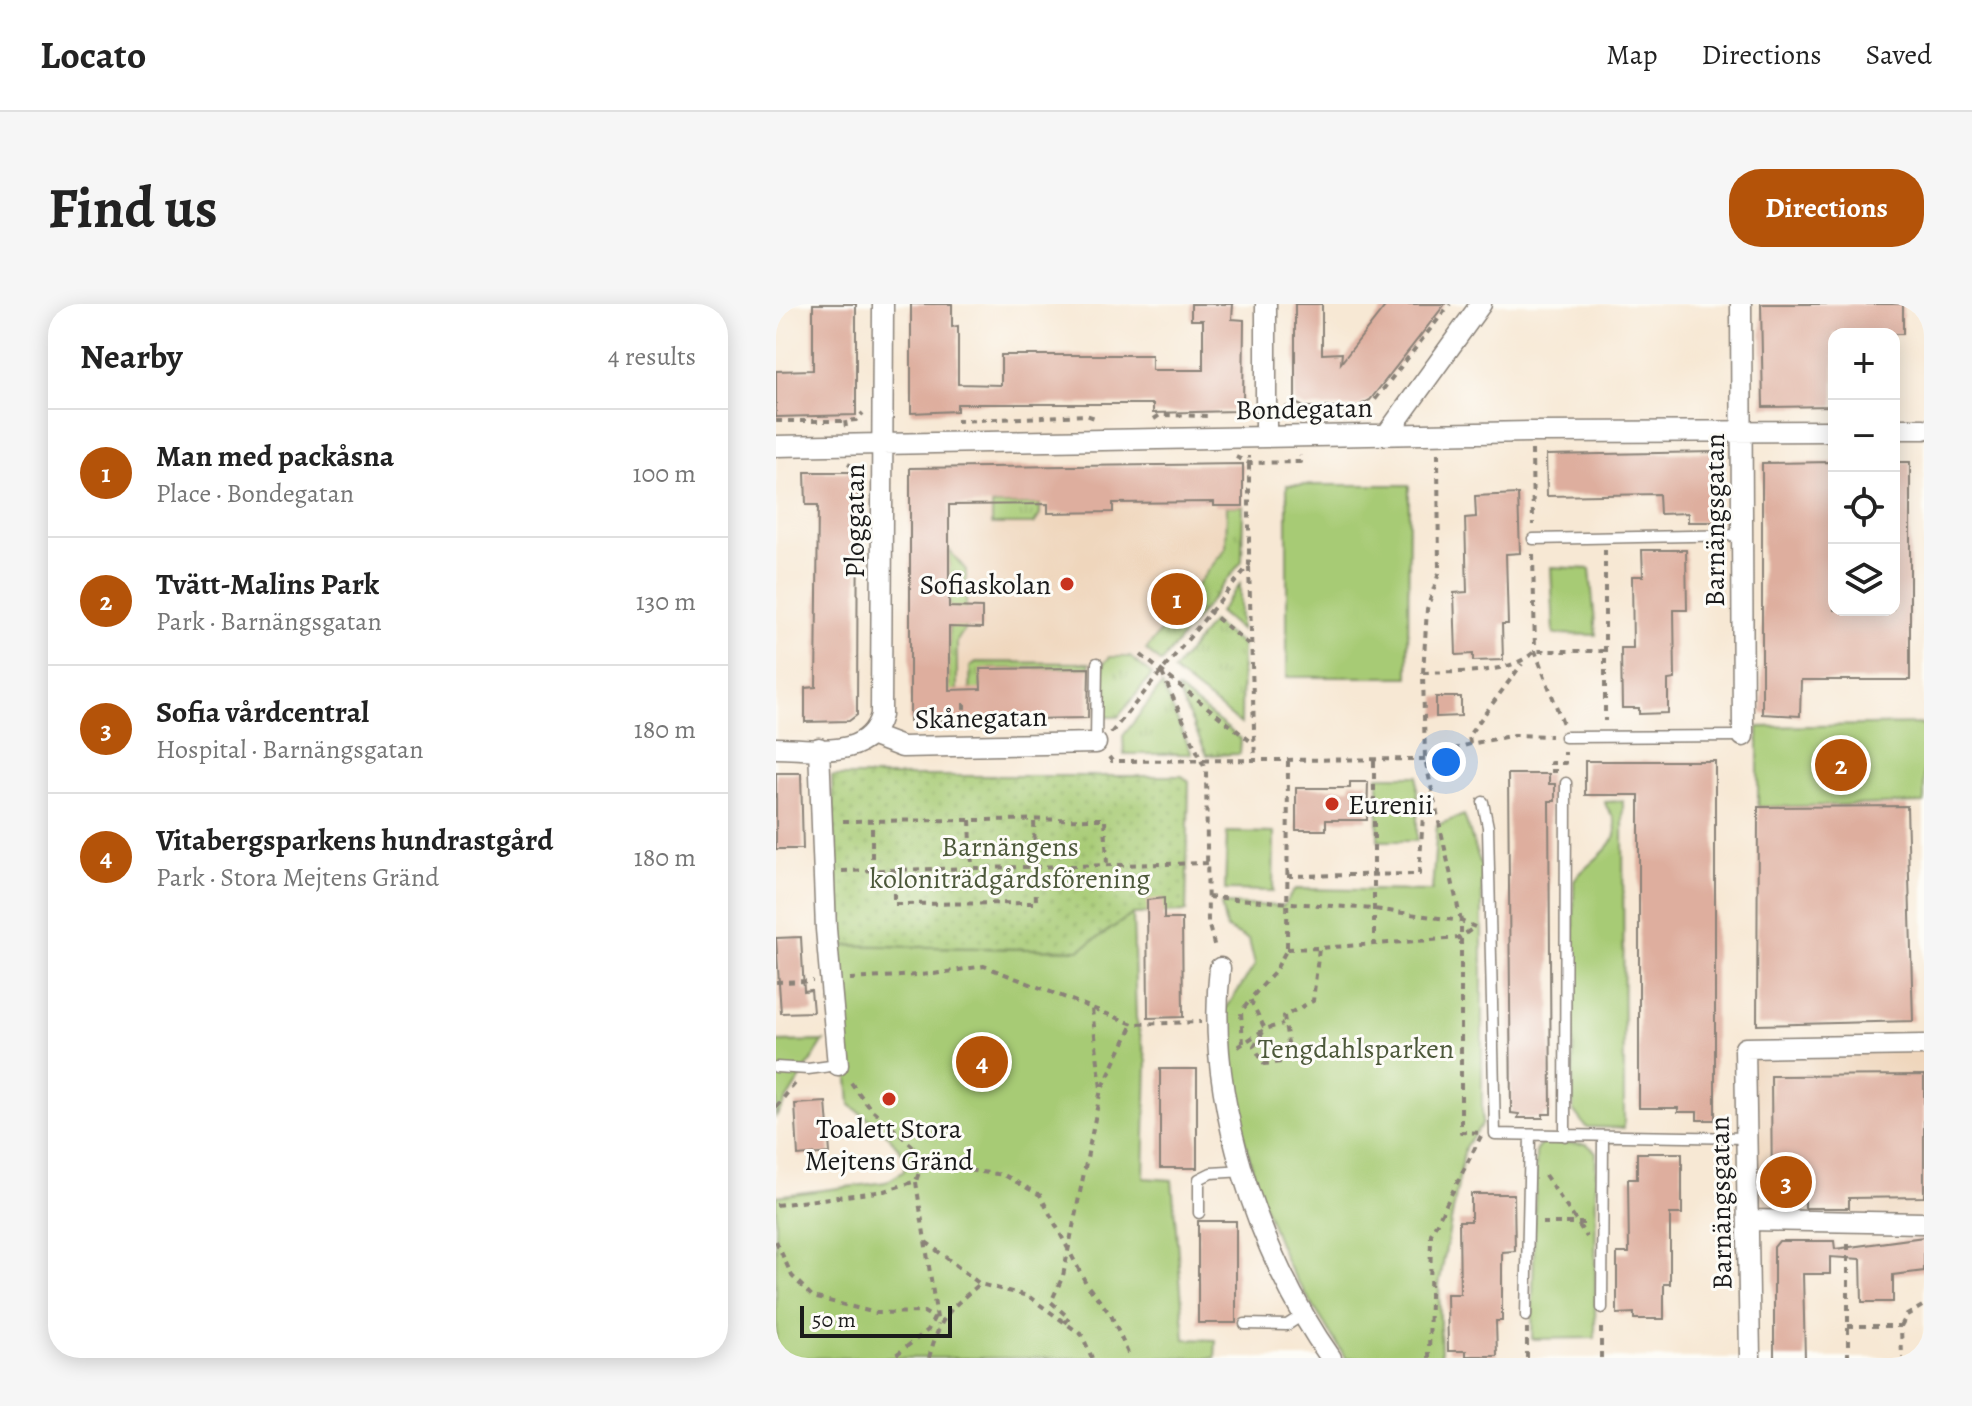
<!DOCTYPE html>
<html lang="en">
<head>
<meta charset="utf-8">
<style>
  body { margin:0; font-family:Alegreya,serif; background:#f6f6f6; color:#222 }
  .controls { position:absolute; right:24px; top:24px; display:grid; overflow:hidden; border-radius:16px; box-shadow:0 4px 20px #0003 }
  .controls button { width:72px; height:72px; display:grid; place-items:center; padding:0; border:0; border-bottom:2px solid #e0e0e0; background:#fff; color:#222; font:40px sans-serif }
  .scale { position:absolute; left:24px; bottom:20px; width:152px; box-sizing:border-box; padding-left:8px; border:4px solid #1c1c1c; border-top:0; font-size:22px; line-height:28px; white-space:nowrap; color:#1c1c1c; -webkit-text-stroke:6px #fdfcf7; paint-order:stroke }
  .you { position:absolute; left:670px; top:458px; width:28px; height:28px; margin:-20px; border:6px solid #fff; border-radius:50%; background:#1a73e8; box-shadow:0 0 0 12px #1a73e833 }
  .badge { display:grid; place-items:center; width:52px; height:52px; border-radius:50%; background:#b45309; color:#fff; font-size:26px; font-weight:700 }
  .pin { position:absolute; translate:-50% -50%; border:4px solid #fff; box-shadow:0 2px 8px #0006 }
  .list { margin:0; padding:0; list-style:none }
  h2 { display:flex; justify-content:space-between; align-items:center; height:104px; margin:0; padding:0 32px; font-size:34px }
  h2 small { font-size:26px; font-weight:400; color:#767676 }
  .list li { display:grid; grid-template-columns:52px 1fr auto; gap:24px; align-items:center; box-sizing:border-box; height:128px; padding:0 32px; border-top:2px solid #e0e0e0 }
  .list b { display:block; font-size:30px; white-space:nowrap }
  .list p { margin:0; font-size:26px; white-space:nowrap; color:#767676 }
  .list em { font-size:26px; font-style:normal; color:#767676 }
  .icon { flex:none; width:44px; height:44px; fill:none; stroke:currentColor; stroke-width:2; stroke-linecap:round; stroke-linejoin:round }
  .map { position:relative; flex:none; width:1148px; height:1054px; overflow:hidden; border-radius:32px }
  header { display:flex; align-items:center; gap:48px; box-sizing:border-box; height:112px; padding:0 40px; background:#fff; border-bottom:2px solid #e0e0e0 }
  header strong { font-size:38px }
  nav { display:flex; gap:44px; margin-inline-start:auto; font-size:28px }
  .intro { display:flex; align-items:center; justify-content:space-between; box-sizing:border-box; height:192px; padding:0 48px }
  h1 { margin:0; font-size:56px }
  .button { padding:20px 36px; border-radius:32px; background:#b45309; color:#fff; font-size:28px; font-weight:700 }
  main { display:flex; gap:48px; padding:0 48px }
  aside { flex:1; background:#fff; border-radius:32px; box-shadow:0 4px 20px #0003 }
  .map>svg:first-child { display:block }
  .built { fill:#efd6bc }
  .grass { fill:url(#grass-tufts); stroke:#627448; stroke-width:2 }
  .park { fill:#a7cb74; stroke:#627448; stroke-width:2 }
  .garden { fill:url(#garden-dots); stroke:#627448; stroke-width:2 }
  .building { fill:#deae9e }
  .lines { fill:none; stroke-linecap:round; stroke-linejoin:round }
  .lane-casing { stroke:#8a8278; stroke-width:13 }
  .street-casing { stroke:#8a8278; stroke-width:23 }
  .path { stroke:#8a8278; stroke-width:4; stroke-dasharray:6 6; stroke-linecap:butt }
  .lane { stroke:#fff; stroke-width:10 }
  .street { stroke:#fff; stroke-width:20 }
  .poi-dot { fill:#c8321e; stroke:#fdfcf7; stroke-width:3 }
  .labels { text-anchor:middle; stroke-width:6; stroke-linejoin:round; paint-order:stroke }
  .street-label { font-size:28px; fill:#1c1c1c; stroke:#fdfcf7 }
  .poi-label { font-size:28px; fill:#1c1c1c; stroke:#fdfcf7; text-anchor:end }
  .park-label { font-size:28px; fill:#4d593b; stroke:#fdfcf7 }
</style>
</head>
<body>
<header>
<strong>Locato</strong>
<nav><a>Map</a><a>Directions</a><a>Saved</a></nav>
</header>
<div class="intro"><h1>Find us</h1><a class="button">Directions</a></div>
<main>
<aside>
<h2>Nearby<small>4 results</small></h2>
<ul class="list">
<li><span class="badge">1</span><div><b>Man med packåsna</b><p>Place · Bondegatan</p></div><em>100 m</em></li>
<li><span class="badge">2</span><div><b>Tvätt-Malins Park</b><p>Park · Barnängsgatan</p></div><em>130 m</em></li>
<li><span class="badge">3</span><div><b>Sofia vårdcentral</b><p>Hospital · Barnängsgatan</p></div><em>180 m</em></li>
<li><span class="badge">4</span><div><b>Vitabergsparkens hundrastgård</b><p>Park · Stora Mejtens Gränd</p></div><em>180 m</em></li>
</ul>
</aside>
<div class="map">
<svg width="1148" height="1054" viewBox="0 0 1148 1054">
  <defs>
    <pattern id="grass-tufts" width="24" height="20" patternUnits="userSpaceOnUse" patternTransform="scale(2)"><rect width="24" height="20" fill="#a7cb74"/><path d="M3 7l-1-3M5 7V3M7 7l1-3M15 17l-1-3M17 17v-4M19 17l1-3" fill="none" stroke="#8fae64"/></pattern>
    <pattern id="garden-dots" width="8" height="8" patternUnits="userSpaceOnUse" patternTransform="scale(2)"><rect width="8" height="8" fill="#a7cb74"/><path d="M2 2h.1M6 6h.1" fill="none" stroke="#8fae64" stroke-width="1.8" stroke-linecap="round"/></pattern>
  </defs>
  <rect width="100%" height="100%" fill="#fdfcf7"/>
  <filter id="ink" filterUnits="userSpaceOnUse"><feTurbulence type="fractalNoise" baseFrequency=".0125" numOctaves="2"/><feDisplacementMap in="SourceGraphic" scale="16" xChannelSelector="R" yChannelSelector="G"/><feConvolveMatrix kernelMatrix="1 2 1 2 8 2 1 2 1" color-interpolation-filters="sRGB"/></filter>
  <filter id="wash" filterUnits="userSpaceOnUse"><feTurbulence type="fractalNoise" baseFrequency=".006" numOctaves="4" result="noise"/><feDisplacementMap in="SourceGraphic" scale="32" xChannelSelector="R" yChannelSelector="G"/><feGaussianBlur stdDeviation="1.8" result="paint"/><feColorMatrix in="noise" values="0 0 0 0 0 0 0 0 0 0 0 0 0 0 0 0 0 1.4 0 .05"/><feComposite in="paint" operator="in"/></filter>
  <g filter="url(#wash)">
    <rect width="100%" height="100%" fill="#f7e8d4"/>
    <path class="built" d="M467,160L466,257L342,413L134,417V164Z
      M1148,745V917L975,915L973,746Z"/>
    <path class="grass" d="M264,200V211L258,220H216V201Z
      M451,202H467L466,257L385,359L370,346L450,244Z
      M173,246L190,266V323L181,337V415L173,386Z
      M464,280V326L443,308Z
      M436,318L466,341L465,420L397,367Z
      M334,353H354L376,371L342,413H328V359Z
      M200,358L314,359L313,364L205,365V415H195L194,363Z
      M386,381L416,450H348L347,432Z
      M400,384L465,435L464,450L431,451Z"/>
    <path class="park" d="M511,181H633L632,373H511Z
      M775,263L814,265L820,331L778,330Z
      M1148,420V499L982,503V423Z
      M602,472H641V537H602Z
      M847,497L848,824L810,823L797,806L798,577C810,557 849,543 838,515C836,509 830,505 829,498Z
      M688,511L706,564V820L689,843L663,981L665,1054H570L512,962L484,891L458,798L449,706L479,661L473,636L450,624L445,600L507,602L519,585L656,587L661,521Z
      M451,528L498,529L497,587L449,586Z
      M357,610L360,714L371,757L368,874L396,876L409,1035L440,1036L439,1054H0V892L110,878L128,867L129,852L107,826L74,801L62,641L303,646Z
      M48,737L0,812V738Z
      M767,838L811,840L820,848L819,1034L756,1035L760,846Z"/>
    <path class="garden" d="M56,472H406L413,478L410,608L357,610L303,646L62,641Z"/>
    <g id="blocks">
      <path class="building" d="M37,0H80V111L0,113V67L37,66Z
        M135,0H176V23L182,22V80L225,81V51H376V66H427V16H415V0H457L456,15L468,16L467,101L460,107L377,109V100H181V107L135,109Z
        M519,0H546V50L566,49L565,59L611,0H669L594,96L581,103H528L519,99Z
        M985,0H1127V30H1058V102L987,103Z
        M938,148L939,218H912V209L884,210L883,190L771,192L770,151Z
        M1058,158V306H1118V158H1134V376H1025L1024,412L986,410V159Z
        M467,160V202H438V198L337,199V208L272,209V200L173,201V303L206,304V324L173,323V386L205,385L204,365L313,364L312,414L134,417V164Z
        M29,168H75L82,174L81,411L73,417L29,418V384L40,383L42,201H30Z
        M742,190L744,249L730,250L732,320H726L727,356L697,357V350L680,351L678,289L691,288L689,214L700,213L699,192Z
        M866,246H910L911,306H898L899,375L892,376V409L863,410V404H846L845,344H857L856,272H867Z
        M660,393H685V412L660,413Z
        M809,457H939V816H921V808H902V804H863V491H809Z
        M0,469H25L27,545H0Z
        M732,470H773V480H779V497H773L775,810H767V814H742L743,810L735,809Z
        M574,478H592L591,516H550V526H520V484H574Z
        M1131,502L1137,717L981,721L982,503Z
        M388,594V615H406L407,713L372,714L371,596Z
        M25,633L28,687L35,686L37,708L5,709L0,634Z
        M384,765H421V864H384Z
        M1148,771V893L1073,894V904H1029V893H996L995,772Z
        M50,798L54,849L22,852L19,800Z
        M861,849H906V910H894V980H888V1015H858V1009L841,1010V949H853L852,875H861Z
        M695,890H738L739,947L726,948V1017H720L721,1052H690V1047H672L671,990H684L683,917H695Z
        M422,917H460V1019H422Z
        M1148,933V967L1117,971V998H1086L1085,955L1054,953V970H1027L1029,1054H998V943L1003,937H1058L1059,945Z"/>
    </g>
  </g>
  <g filter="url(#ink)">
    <use href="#blocks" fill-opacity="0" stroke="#8a8278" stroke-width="2"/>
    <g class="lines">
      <g class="lane-casing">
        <path id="lane" d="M757,235L967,231
          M789,433L967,432
          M320,439L321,359
          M707,498L712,523L719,830L972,834
          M0,763L32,765L62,761
          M789,832L790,479
          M423,909V875L435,869L469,867
          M826,1004L827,832
          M750,1012L754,831
          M469,1020L511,1021L528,1010"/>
      </g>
      <g class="street-casing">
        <path id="street" d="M965,0L967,432
          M1118,125H1148
          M611,130L705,0
          M490,133V0
          M0,142L755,128L1058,127
          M97,432L126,443L320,439
          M0,444C38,444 93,457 105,411L107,0
          M43,444L50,625L62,761
          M444,664C429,791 482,951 555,1054
          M973,916L1148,919
          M974,1054L969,744L1148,741"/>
      </g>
      <path class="path" d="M509,103L523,109H571
        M580,109L594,102L674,0
        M378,115L384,111L432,112
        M0,117H69
        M180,117L310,111L322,115
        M70,123L69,117L80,116L87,109
        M756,146L757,221
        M662,149L663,269L651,305L647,369L649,455L685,617V828L707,829
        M460,153L473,159L524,158V151
        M72,160L88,169
        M829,246V417
        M757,250L759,347L787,420
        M473,263L479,458
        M413,291L475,342
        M365,351L478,440
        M386,369L430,467L432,618L439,644
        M647,369C681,367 733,372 759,347H827
        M188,399V424
        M335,429L473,261V152
        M694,440L693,431L746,360
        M333,453L336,457L649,455L694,440L739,431L775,432
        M512,457L511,645L498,669L474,695L489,725L478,742L488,760L505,758L512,739L508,712L537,697L543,644L683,634L699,623
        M598,457V641
        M781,467H775V459H789V448
        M194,516L196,564
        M67,517L329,515L331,561
        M118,565V600L260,599L258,515
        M96,566V517
        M66,567L432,559
        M511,572L643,570L647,512L659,497
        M432,593L598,605L685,617L699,623
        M511,645L543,644
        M74,675L158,670L208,662L357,720L425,718
        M0,678L37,677
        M467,739L465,708L474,696
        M462,743L489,725L507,720
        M327,783L357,720
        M0,803L21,777
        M146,860L228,871L264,891L311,981L335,1011L354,1054
        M769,871L811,933
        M140,878L162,1021
        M0,901L108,887L140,877L146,860L140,845L94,804L73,776
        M766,919H814
        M0,937L16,972L37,993L100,1009L148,1008L158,1014L152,1026L116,1054
        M150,938L204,980L252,992L306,1031L316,1054
        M289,1019L293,1014L275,998L287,972L325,785L316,705
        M1072,1022H1125L1126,1054
        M1125,1022L1131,1011L1148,1001
        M751,1024V1054
        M153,1054C164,1013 172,1006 204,980
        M653,1054L655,930L705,832
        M825,1054V1018
        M1072,1054V936"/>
      <use href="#lane" class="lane"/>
      <use href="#street" class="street"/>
    </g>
  </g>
  <g class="poi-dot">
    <circle cx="291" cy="280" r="8"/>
    <circle cx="556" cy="500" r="8"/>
    <circle cx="113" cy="795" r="8"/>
  </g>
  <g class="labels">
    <g class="street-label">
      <text transform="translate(528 104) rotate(-1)" y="10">Bondegatan</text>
      <text transform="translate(938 216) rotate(-90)" y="10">Barnängsgatan</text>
      <text transform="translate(78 217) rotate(-90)" y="10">Ploggatan</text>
      <text transform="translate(205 413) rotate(-1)" y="10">Skånegatan</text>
      <text transform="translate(944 899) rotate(-91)" y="10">Barnängsgatan</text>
    </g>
    <g class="poi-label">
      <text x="275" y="290">Sofiaskolan</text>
      <text x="572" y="510" text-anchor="start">Eurenii</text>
      <text x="113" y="834" text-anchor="middle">Toalett Stora<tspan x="113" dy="32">Mejtens Gränd</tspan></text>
    </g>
    <g class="park-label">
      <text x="234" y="552">Barnängens<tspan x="234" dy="32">koloniträdgårdsförening</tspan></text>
      <text x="580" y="754">Tengdahlsparken</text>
    </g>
  </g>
</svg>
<div class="controls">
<button>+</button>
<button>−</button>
<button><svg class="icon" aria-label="locate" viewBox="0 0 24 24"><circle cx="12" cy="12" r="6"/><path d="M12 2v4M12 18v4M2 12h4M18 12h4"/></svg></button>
<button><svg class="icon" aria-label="layers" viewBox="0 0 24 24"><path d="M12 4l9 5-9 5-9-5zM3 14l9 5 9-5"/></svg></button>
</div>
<div class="scale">50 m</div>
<div class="you"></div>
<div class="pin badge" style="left:401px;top:295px">1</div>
<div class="pin badge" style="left:1065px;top:461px">2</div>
<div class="pin badge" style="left:1010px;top:878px">3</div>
<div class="pin badge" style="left:206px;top:758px">4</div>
</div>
</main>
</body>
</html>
